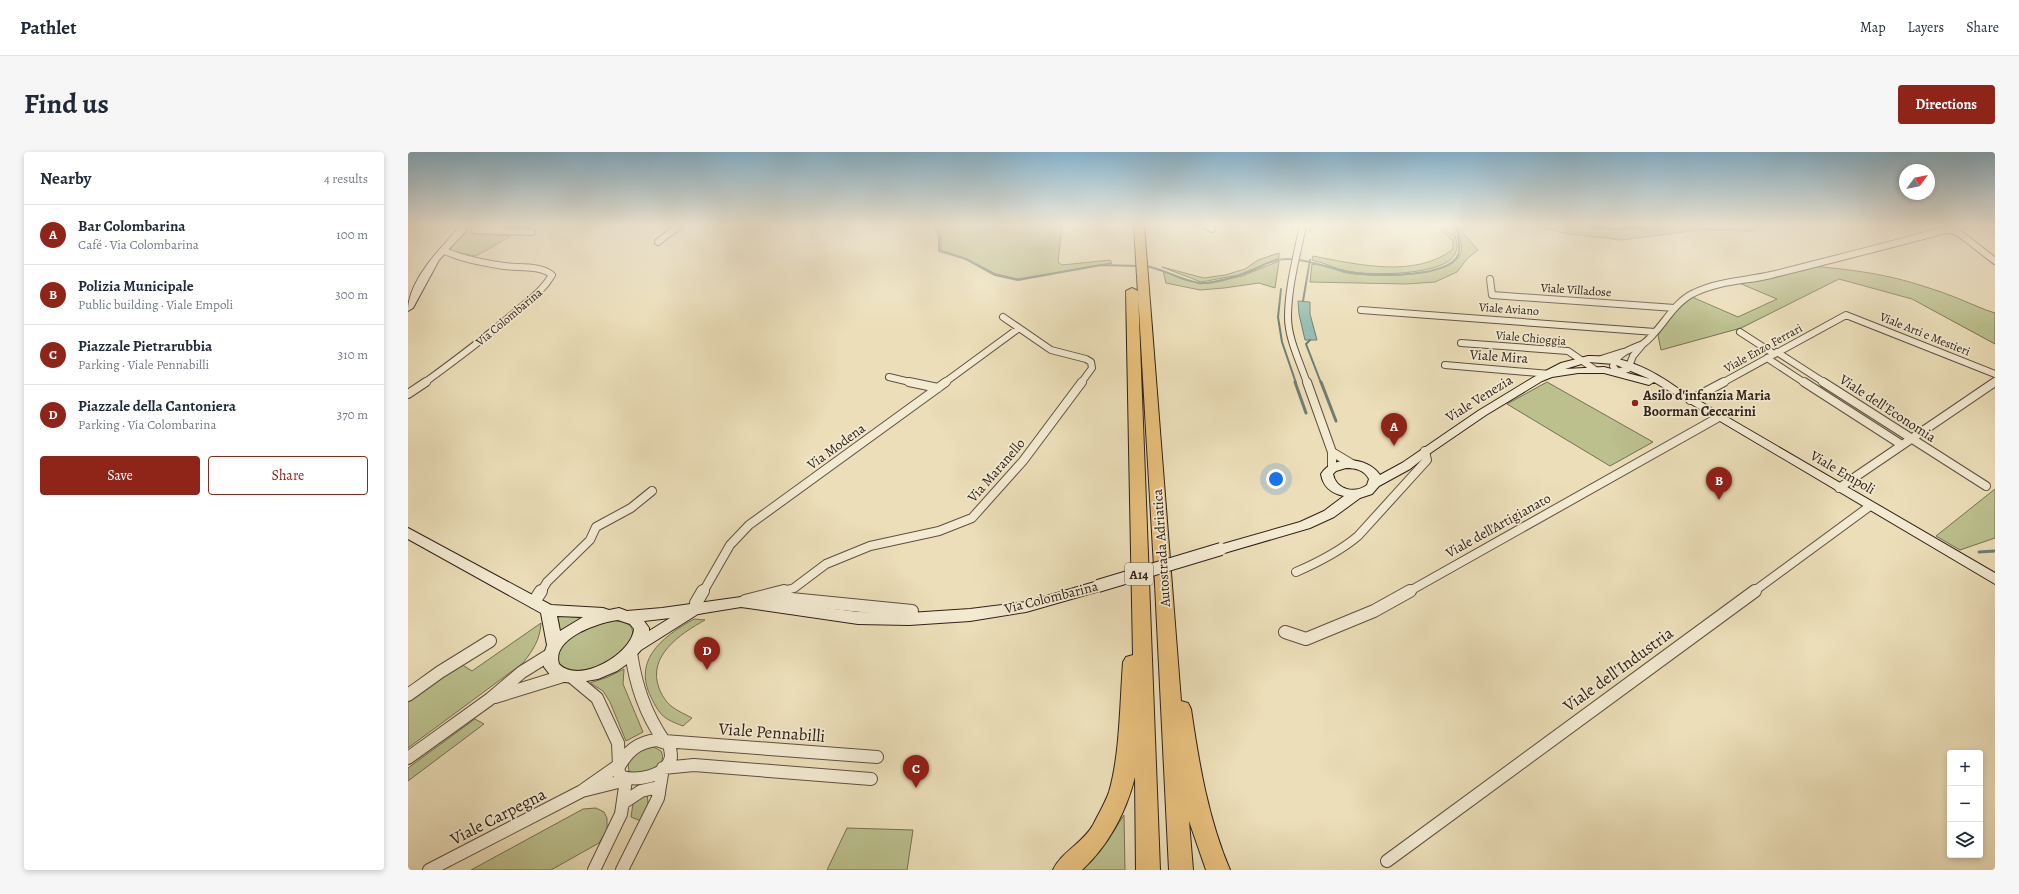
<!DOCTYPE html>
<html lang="en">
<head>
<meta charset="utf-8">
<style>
  body { margin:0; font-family:Alegreya,serif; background:#f6f6f7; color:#1f2937 }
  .controls { position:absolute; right:12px; bottom:12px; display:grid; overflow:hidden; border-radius:4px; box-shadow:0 2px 6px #0003 }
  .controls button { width:36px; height:36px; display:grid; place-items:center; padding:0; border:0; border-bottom:1px solid #e0e1e3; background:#fff; color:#1f2937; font:20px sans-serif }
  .compass { position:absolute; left:1491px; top:12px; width:36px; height:36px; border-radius:50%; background:#fff; box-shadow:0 2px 6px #0003; rotate:57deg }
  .you { position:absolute; left:868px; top:327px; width:14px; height:14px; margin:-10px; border:3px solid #fff; border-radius:50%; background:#1a73e8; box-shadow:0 0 0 6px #1a73e833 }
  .badge { display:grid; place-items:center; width:26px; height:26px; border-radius:50%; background:#8f2418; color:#fff; font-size:13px; font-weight:700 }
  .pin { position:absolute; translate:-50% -33px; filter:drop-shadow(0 1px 2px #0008) }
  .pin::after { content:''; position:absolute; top:21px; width:14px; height:12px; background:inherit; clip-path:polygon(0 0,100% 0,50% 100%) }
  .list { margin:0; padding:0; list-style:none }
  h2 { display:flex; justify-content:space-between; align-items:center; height:52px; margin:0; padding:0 16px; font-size:17px }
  h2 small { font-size:13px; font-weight:400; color:#747a83 }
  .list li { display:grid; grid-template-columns:26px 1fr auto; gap:12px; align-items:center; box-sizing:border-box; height:60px; padding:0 16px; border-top:1px solid #e0e1e3 }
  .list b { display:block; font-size:15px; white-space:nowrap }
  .list p { margin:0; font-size:13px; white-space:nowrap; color:#747a83 }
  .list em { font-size:13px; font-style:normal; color:#747a83 }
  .actions { display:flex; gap:8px; padding:12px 16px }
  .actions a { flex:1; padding:9px 0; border:1px solid #8f2418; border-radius:4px; text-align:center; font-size:14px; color:#8f2418 }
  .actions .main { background:#8f2418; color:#fff }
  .icon { flex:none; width:22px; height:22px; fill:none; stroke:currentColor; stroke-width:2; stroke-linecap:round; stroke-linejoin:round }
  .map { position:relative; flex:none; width:1587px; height:718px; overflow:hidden; border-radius:4px }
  header { display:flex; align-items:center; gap:24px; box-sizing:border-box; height:56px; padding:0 20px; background:#fff; border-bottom:1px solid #e0e1e3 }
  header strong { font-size:19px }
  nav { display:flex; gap:22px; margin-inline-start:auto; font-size:14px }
  .intro { display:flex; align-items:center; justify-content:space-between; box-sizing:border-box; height:96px; padding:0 24px }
  h1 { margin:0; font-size:28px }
  .button { padding:10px 18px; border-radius:4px; background:#8f2418; color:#fff; font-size:14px; font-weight:700 }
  main { display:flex; gap:24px; padding:0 24px }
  aside { flex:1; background:#fff; border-radius:4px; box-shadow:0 2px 6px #0003 }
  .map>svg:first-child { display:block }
  .green { fill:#bbc08d; stroke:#767053 }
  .water { fill:#98bcb0; stroke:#6e7e74 }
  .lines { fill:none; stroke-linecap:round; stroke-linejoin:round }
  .stream-far1 { stroke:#6e7e74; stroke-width:2 }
  .stream { stroke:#6e7e74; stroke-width:3 }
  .street-far2-casing { stroke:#5f5041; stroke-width:8 }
  .street-far1-casing { stroke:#5f5041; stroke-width:10 }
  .street-casing { stroke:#5f5041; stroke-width:14 }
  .secondary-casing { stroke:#302119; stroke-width:2 }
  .highway-casing { stroke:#302119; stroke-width:2 }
  .street-far2 { stroke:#f2ead1; stroke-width:6 }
  .street-far1 { stroke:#f2ead1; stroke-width:8 }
  .street { stroke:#f2ead1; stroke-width:12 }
  .secondary { fill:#f2ead1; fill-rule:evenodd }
  .highway { fill:#e6bf7c; fill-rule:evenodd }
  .secondary-bridge-casing { stroke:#302119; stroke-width:14; stroke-linecap:butt }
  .secondary-bridge { stroke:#f2ead1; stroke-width:12 }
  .poi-dot { fill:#8f2418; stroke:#f2ead1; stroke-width:1.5 }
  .labels { text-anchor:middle; stroke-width:3.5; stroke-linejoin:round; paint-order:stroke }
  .far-street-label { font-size:12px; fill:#302119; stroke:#f2ead1 }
  .shield { fill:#f2ead1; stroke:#6a5d50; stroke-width:1 }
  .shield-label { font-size:13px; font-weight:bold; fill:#302119 }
  .street-label { font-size:14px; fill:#302119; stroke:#f2ead1 }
  .poi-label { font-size:14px; font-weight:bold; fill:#302119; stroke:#f2ead1; text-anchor:start }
  .near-street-label { font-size:17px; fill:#302119; stroke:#f2ead1 }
</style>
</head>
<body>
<header>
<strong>Pathlet</strong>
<nav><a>Map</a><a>Layers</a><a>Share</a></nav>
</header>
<div class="intro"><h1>Find us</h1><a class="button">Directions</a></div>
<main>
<aside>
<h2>Nearby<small>4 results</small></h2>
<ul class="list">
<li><span class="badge">A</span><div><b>Bar Colombarina</b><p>Café · Via Colombarina</p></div><em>100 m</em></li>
<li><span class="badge">B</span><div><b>Polizia Municipale</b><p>Public building · Viale Empoli</p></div><em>300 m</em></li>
<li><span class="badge">C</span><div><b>Piazzale Pietrarubbia</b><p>Parking · Viale Pennabilli</p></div><em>310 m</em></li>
<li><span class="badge">D</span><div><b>Piazzale della Cantoniera</b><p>Parking · Via Colombarina</p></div><em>370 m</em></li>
</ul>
<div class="actions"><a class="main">Save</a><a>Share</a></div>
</aside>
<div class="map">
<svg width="1587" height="718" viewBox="0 0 1587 718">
  <rect width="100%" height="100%" fill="#ebdeb8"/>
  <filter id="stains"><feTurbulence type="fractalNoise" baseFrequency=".005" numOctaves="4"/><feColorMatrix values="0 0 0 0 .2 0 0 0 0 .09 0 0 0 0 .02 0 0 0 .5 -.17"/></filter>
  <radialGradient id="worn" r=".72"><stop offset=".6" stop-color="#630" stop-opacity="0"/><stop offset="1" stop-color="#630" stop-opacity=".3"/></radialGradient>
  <path class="green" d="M527,73H654L650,110L654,113L702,108L704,111L610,127L588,122L559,107L533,98V84Z
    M1032,73H1047C1044,84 1053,92 1047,102C1037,124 961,124 939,119C928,117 917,111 904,108L905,104C947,112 1008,127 1045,97V89L1034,79Z
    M1051,73H1058L1054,80L1070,98L1059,107L1049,120L1027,130L998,132L902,130L904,112C910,113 917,113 922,115C928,117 933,120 939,121C963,125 1036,126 1051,105C1058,94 1048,84 1051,73Z
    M1124,73L1208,77H1249L1269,73H1353L1345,79L1290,78L1214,88L1160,82Z
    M1160,73H1259C1226,79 1193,75 1160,73Z
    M57,81L103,84L68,104L42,99V95Z
    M871,101V106L831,123L793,130L754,115L796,126L817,123L837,117L850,108Z
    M871,109L867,136L851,131L816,136L792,138L758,131L755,119L792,132L834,124Z
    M1401,114C1441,117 1480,122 1518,135C1539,141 1558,150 1578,158L1587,161V192L1504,147L1431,127L1333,176L1253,198L1250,183L1266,161L1284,145L1330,165L1369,147L1331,131Z
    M1139,230L1245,290L1202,314L1099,252Z
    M1587,337V386L1552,398L1528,384Z
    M149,463L174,466L150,480L151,471Z
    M286,467L297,468C272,482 239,504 251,536C253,542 258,550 263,554C269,559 277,562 284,566L275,574C256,567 252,564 243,545C224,507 256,484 286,467Z
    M196,469C252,465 214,511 181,517C152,523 137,507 163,485C172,477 184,474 196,469Z
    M133,471C132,488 125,498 115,511L0,596V547L53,512L64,519Z
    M216,517L215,532L235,580L218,589L202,550L195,539L182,531L200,525Z
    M67,567L76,572L0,629V616Z
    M246,595L253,599C261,616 236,621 224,622L221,619L220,612C225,602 234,596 246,595Z
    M239,640L240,652L233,669L223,665L226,645Z
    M188,656L196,660L199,666V678L191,691L143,718H63L175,657Z
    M716,663L717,718H673L698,691Z
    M439,676L505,678L499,718H419Z"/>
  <path class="water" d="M890,149L902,150V162L909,188H897L891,162Z"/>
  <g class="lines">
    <path class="stream-far1" d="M526,73L531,84V99L558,107L587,123L610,128L693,113L731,114
      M1150,73L1208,77L1267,73
      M884,78L886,73
      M902,79L904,73
      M737,114C758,117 777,132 798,131C814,130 830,124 845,118C856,113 865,107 879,107C903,107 923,118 947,121C969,124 1040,126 1050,103C1054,94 1048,82 1049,73
      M873,137L870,165L874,190L888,231
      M895,149L902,108
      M902,188L898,192L913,231"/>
    <path class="stream" d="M887,230L898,261
      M913,230L928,269
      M1571,400L1587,399"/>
    <g class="street-far2-casing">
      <path id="street-far2" d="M797,73L804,77
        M895,73C889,103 880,135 880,165C880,187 892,210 899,231
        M1542,77L1551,81L1587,109
        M67,78L124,80
        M250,90L272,73
        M1082,127L1084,143L1267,156
        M953,158L1247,180
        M595,165L643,198L678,207L683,210L684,216L673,231
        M1332,180L1366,202
        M1053,191L1160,199L1186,217
        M1235,192L1225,204L1220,217L1209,220L1205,214C1209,201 1223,197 1235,192Z
        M1235,192C1254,178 1264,151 1286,141C1310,129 1337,129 1363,123C1428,107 1492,90 1557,73
        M1369,200L1417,231
        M1359,206L1397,231
        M1193,207L1215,200
        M1037,213L1142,222
        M481,225L506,231
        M16,231C49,207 81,183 112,156C124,146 136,137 144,123C132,113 111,116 96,114C76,111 52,107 35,98
        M536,231L611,176
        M1314,231L1438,163L1587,222"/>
    </g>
    <g class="street-far1-casing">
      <path id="street-far1" d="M501,230L530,236
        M899,230L924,300V316
        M1396,230L1494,293
        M1415,230L1578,334
        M0,242L18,230
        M1282,248L1316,230
        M924,300L944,312
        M1431,336L1587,230
        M888,420C911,410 931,400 950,384L1019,308L1017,299
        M133,440L139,430L182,388L188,375L223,356L244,339
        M295,440L322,393L341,373L538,230
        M372,440L386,436L418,412L462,394L531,379L564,366L615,309L674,230
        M1000,440L1311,265
        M1345,440L1462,354"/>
    </g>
    <g class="street-casing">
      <path id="street" d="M363,445L504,459
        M337,449L376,439
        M126,450L133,439
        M290,456L288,451L295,439
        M877,480L898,487L966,459L1002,439
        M223,501C228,534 237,561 256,589L469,605
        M165,526L189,546L210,591L211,613L174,639L218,628L213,662L186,718
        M0,543L32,520L82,489
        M87,545L155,524
        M249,588L261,592C262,596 263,601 263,605C259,625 227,630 212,624L210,616C219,600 229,590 249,588Z
        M0,606L82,547L114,520L143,502
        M215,651L233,639L246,636L251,642
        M979,709L1347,439
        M21,718L174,639
        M214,718L250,646L255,616L286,613L463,627"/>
    </g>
    <g class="secondary-casing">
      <path id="secondary" d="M54,73H63L31,108L5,156L0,159C0,128 34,94 54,73Z
        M1180,204C1215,203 1243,217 1271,237L1587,421V432L1246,230L1241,233L1196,221H1170L1144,225L1134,229L1078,263L1021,302L1002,317L971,334L964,342L952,346L926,365L902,376L813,402L808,400L806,397L808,394L892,370L916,359L936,344C923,341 915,335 913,322C925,303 959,304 972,323L994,311L1070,259L1126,225L1153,211ZM1180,210L1206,212L1242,227L1196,215L1157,217ZM938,316C948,316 956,318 961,327L959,333C947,342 928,338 925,322L928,319Z
        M0,376L143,453L195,456L201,458L211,456L219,459L254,456L333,445L450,460L501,461L562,457L618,450L690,429L695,430L697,434L695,438L618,460L562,469L501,473L450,472L333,455L290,462L233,498L222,510L209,519L190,527L167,531L156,530L143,524L136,515L134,508L139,493L133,461L0,387ZM149,464L175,465L152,479ZM262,466L241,479V476L236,469ZM210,468L222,472L226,477C224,502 171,533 151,512C143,486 192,470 210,468Z"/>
    </g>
    <g class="highway-casing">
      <path id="highway" d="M726,73H736L773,549L780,551L783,557C791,612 800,666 822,718H798L781,669L785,718H761L747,432Z
        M724,136L730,139L752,718H728L727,625C718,660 701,693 674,718H645C653,700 675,691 685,673C690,663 697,651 701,640C712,603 712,550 715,510L718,505L725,503L718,139Z"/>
    </g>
    <use href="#street-far2" class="street-far2"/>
    <use href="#street-far1" class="street-far1"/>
    <use href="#street" class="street"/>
    <use href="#secondary" class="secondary"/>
    <use href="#highway" class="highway"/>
    <g class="secondary-bridge-casing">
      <path id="secondary-bridge" d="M690,434L813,397"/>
    </g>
    <use href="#secondary-bridge" class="secondary-bridge"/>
  </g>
  <linearGradient id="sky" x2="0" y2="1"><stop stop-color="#88b7d2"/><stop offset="0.42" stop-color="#f6f0df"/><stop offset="1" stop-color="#f6f0df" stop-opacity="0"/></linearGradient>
  <rect width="1587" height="174" fill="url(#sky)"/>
  <circle class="poi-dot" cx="1227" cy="251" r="4"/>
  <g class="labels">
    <g class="far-street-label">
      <text transform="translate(1168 138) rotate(4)" y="4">Viale Villadose</text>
      <text transform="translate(1101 157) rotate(4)" y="4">Viale Aviano</text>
      <text transform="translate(101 165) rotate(-40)" y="4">Via Colombarina</text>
      <text transform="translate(1517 182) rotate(22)" y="4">Viale Arti e Mestieri</text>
      <text transform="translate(1123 186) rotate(5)" y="4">Viale Chioggia</text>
      <text transform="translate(1355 196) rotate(-29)" y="4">Viale Enzo Ferrari</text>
    </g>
    <rect class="shield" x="717" y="411" width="28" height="22" rx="3"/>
    <g class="shield-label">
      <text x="731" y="427">A14</text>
    </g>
    <g class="street-label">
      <text transform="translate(1091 204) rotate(4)" y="5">Viale Mira</text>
      <text transform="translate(1071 246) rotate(-32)" y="5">Viale Venezia</text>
      <text transform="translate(1480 256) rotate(33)" y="5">Viale dell'Economia</text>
      <text transform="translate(428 294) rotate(-36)" y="5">Via Modena</text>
      <text transform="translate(588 318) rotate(-49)" y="5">Via Maranello</text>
      <text transform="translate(1435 320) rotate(30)" y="5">Viale Empoli</text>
      <text transform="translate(1090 373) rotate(-29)" y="5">Viale dell'Artigianato</text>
      <text transform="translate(753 396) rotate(-94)" y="5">Autostrada Adriatica</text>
      <text transform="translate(643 445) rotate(-14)" y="5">Via Colombarina</text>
    </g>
    <g class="poi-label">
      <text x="1235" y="248">Asilo d'infanzia Maria<tspan x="1235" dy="16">Boorman Ceccarini</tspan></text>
    </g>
    <g class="near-street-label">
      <text transform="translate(1210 517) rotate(-36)" y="6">Viale dell'Industria</text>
      <text transform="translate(364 580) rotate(4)" y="6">Viale Pennabilli</text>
      <text transform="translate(90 664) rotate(-27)" y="6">Viale Carpegna</text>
    </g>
  </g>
  <rect width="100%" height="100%" filter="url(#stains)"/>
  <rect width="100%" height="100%" fill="url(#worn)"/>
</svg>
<div class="controls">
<button>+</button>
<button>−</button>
<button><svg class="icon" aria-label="layers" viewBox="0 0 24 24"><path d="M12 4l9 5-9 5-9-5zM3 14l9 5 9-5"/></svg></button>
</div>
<svg class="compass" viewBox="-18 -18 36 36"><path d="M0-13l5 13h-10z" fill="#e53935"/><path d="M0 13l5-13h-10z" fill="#747a83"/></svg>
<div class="you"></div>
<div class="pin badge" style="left:986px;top:294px">A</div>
<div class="pin badge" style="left:1311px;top:348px">B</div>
<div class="pin badge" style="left:508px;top:636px">C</div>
<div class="pin badge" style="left:299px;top:518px">D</div>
</div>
</main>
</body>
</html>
